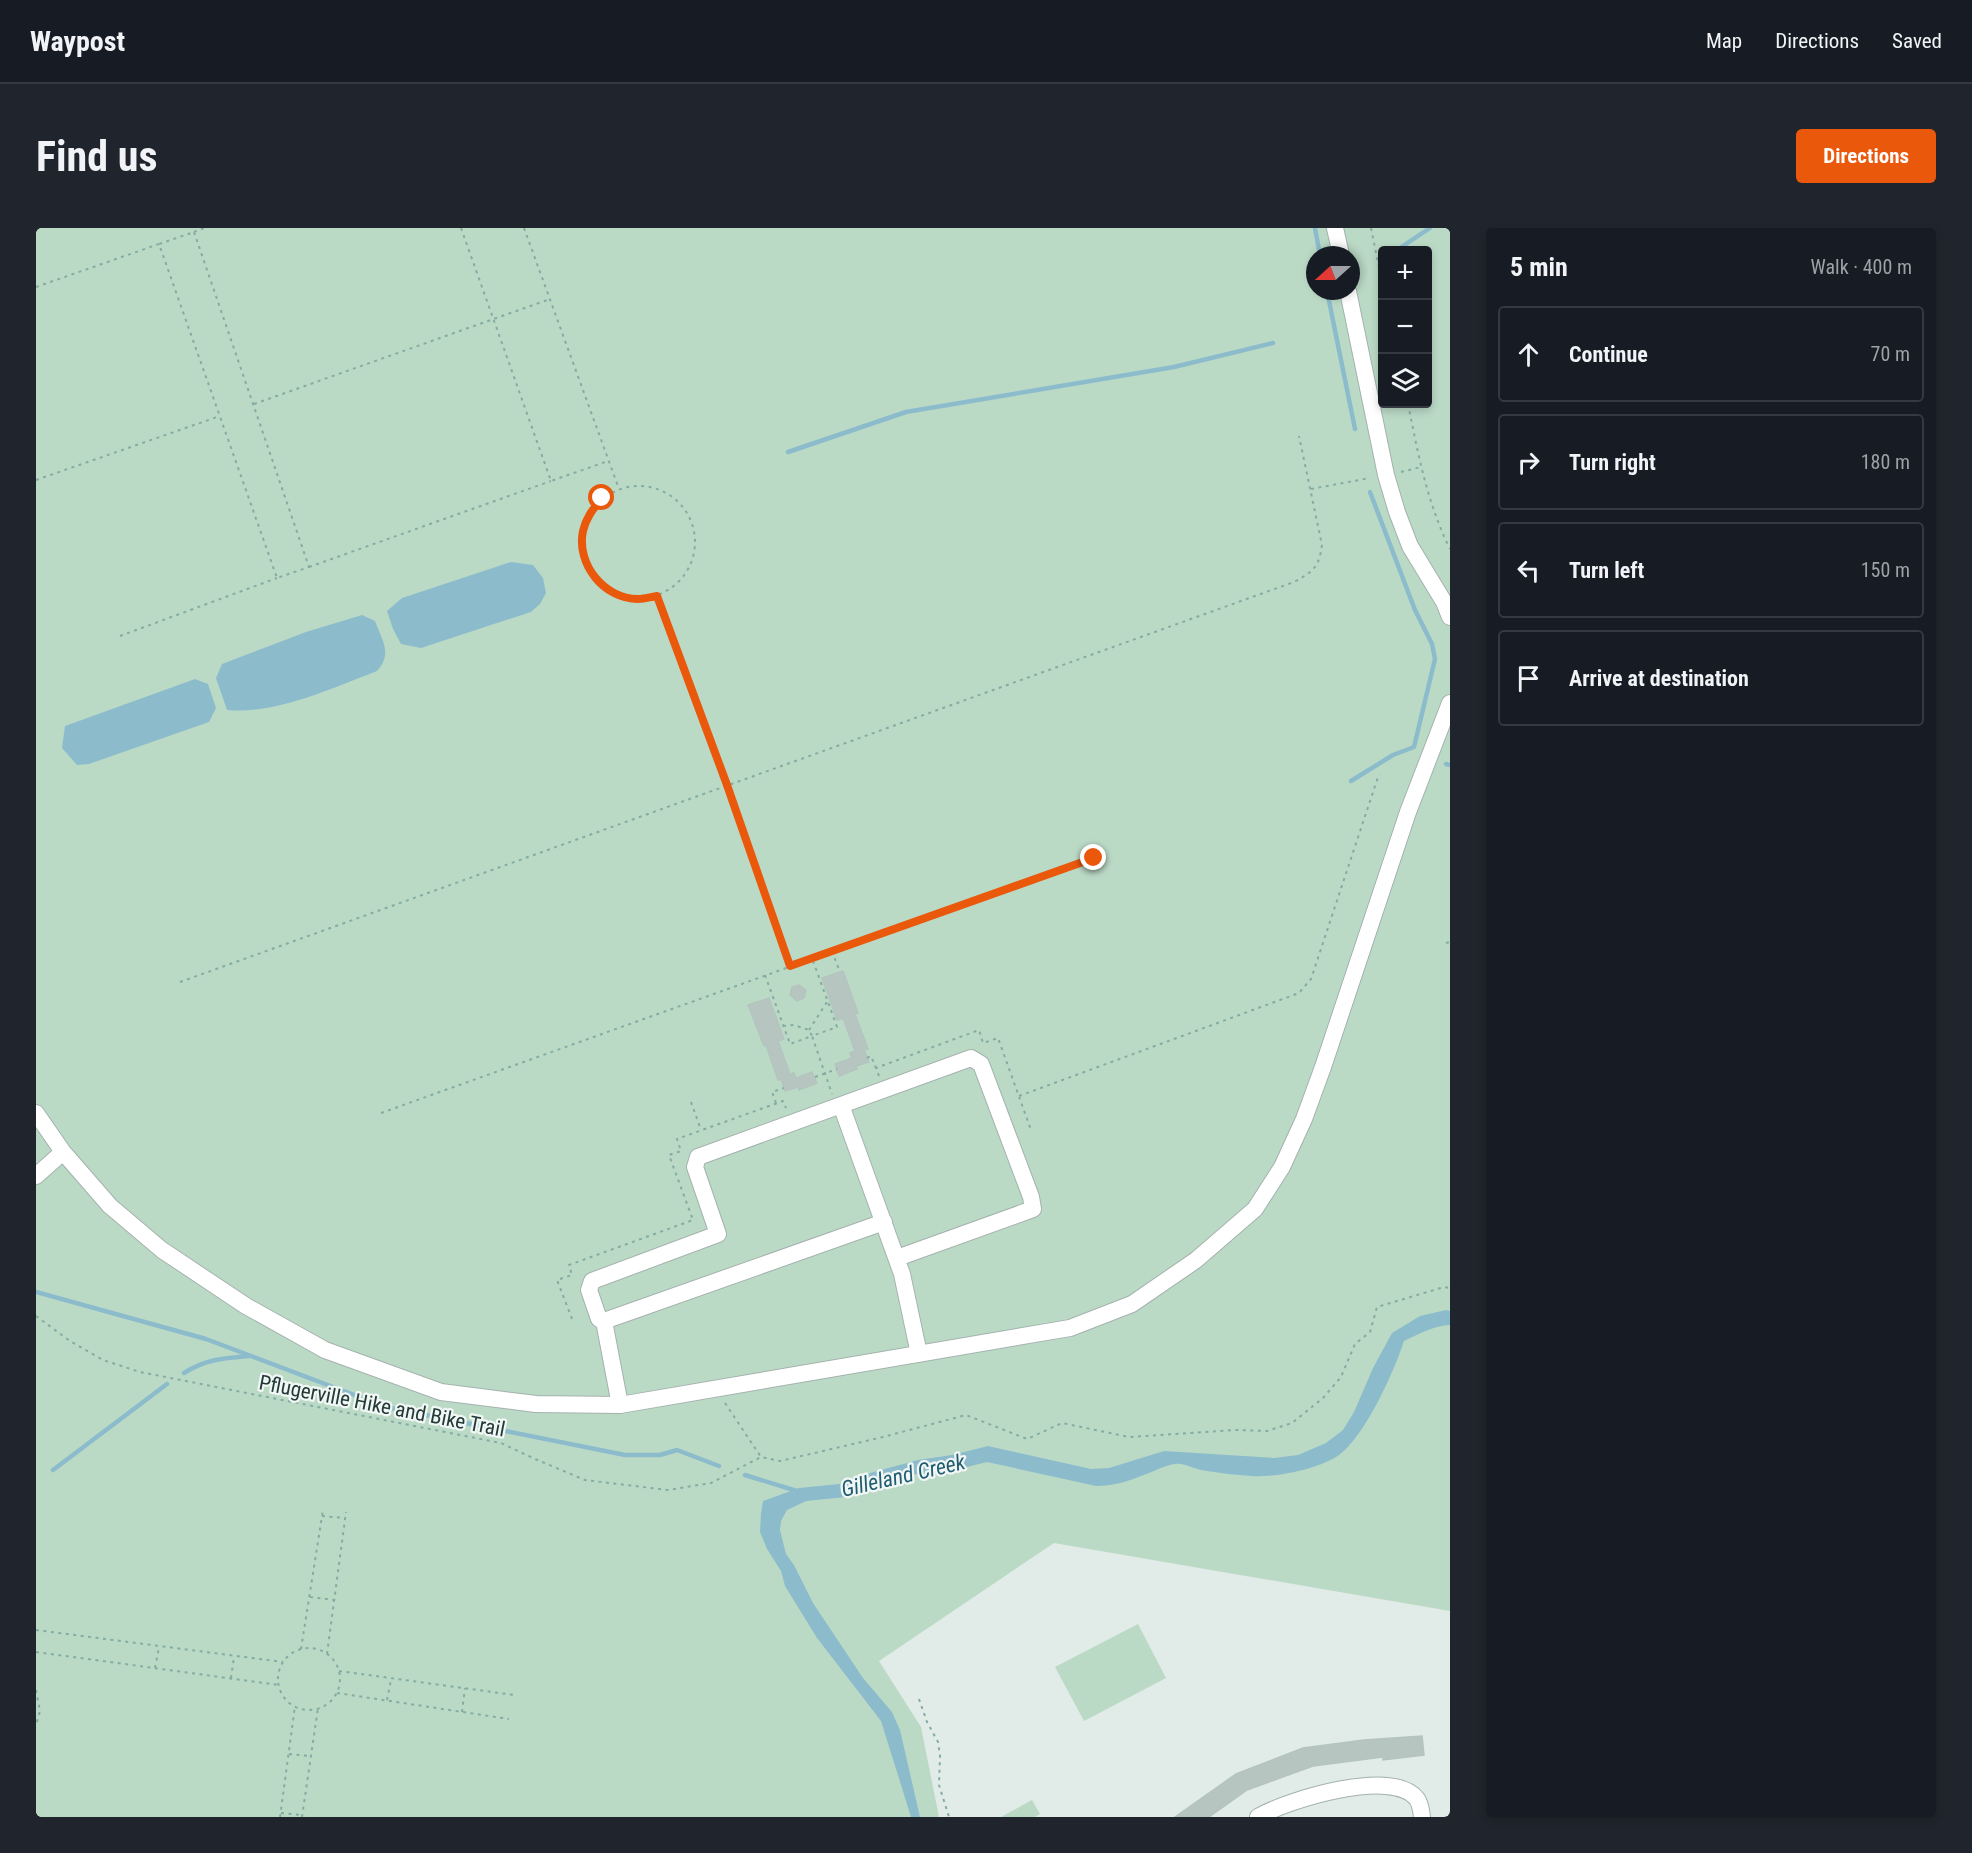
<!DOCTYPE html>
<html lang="en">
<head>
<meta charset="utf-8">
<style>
  body { margin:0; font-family:"Roboto Condensed",sans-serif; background:#20242c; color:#f1f3f6 }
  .controls { position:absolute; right:18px; top:18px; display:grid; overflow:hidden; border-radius:6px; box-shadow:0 3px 9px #0003 }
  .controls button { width:54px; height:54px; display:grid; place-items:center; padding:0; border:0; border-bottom:2px solid #363941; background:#171b24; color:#f1f3f6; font:30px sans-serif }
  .compass { position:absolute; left:1270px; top:18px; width:54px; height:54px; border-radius:50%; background:#171b24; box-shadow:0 3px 9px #0003; rotate:249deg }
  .stop { position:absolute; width:18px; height:18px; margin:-14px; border:4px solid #ea580c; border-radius:50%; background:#fff }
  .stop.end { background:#ea580c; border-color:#fff; box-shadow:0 2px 6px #0008 }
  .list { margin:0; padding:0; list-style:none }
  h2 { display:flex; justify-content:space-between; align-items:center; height:78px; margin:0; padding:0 24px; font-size:26px }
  h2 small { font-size:20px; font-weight:400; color:#9ea1a6 }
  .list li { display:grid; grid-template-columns:39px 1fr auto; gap:18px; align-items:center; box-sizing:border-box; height:96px; margin:0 12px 12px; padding:0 12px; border:2px solid #363941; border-radius:6px }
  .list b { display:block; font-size:22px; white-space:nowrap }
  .list em { font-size:20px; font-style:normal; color:#9ea1a6 }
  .icon { flex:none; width:33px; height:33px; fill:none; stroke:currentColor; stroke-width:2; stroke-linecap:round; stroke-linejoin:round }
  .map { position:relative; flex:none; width:1414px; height:1589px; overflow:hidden; border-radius:6px }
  header { display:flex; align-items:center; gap:36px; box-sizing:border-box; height:84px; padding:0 30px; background:#171b24; border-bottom:2px solid #363941 }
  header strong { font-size:28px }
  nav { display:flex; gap:33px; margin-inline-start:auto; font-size:21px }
  .intro { display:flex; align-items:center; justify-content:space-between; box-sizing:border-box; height:144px; padding:0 36px }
  h1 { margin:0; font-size:42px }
  .button { padding:15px 27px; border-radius:6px; background:#ea580c; color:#fff; font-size:21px; font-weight:700 }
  main { display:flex; gap:36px; padding:0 36px }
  aside { flex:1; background:#171b24; border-radius:6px; box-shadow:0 3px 9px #0003 }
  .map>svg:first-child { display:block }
  .green { fill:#bbdac6; fill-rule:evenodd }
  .water { fill:#8cbccc }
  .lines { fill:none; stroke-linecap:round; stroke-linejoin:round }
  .stream { stroke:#8cbccc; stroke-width:4.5 }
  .building { fill:#b7c5c0; stroke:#b4c4bf; stroke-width:1.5 }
  .minor-casing { stroke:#a4b2ae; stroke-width:18 }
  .path { stroke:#84aca3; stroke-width:2; stroke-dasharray:3 4.5; stroke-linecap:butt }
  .minor { stroke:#fff; stroke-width:16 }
  .route { stroke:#ea580c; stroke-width:8 }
  .labels { text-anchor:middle; stroke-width:4.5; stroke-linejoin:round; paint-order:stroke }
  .street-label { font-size:21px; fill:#233a36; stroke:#f1f7f5 }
  .water-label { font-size:22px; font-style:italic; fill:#215d72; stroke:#f1f7f5 }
</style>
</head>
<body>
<header>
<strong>Waypost</strong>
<nav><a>Map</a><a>Directions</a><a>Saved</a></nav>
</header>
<div class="intro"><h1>Find us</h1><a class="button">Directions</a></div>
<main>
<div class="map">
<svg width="1414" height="1589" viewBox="0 0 1414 1589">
  <rect width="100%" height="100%" fill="#e1ebe7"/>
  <path class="green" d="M0,0H1414V1383L1018,1315L843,1433L885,1499L903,1589H0ZM1346,22H1392V176H1346ZM1279,27H1315V63H1279Z
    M1102,1396L1130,1450L1048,1493L1019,1439Z
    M996,1572L1004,1586L999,1589H965Z"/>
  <path class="water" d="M475,334L497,337L507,350L510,365L504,376L495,384L385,420L365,416L357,401L351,383L366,370Z
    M326,387L339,393C346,412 357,426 341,443C297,460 238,487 191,482L180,450L186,436L270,404Z
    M159,451L172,456L180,480L173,494L53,536L41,537L26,520L29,498Z
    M1410,1082L1414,1083V1097C1399,1097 1381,1107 1368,1113C1358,1144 1329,1208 1303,1227C1283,1241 1239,1250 1215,1248C1199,1247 1182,1245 1165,1242C1156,1240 1148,1235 1139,1236C1130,1237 1121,1242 1113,1245C1095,1252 1080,1258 1060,1258L951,1234L915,1243L873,1247L810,1269L770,1273L751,1282L745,1293L744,1302L750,1326L758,1337L777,1375L827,1450L856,1484L864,1502L884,1589H875L845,1493L781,1410L749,1358L745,1343L731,1321L724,1304L725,1285L727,1273L763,1260L813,1255L834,1245L882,1232L916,1227L952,1218L1055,1241L1073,1240L1128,1223L1238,1230L1262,1227L1290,1215L1307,1202L1318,1184L1337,1140L1356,1105L1384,1088Z"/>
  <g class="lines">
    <path class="stream" d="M1279,0L1284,27
      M1361,22L1394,0
      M1291,63L1319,201
      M752,224L870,184L1138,139L1237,115
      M1410,536L1414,537
      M1315,553L1357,527L1378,519L1399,431L1396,416L1379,382L1334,264
      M0,1064L170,1111L350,1179L589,1227H624L641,1222L683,1238
      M148,1145C170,1131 188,1130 213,1128
      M17,1242L131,1156
      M709,1247L761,1263"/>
  </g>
  <path class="building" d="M807,743L822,785L819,786L832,821L828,822L833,834L820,838L821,841L803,848L799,836L816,830L814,825L819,823L807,790L801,792L786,750Z
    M763,757L770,762L768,770L761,773L754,767L756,759Z
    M733,770L748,811L742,813L754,846L758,845L760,850L776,844L781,855L763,862L762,859L749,863L745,851L742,852L730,817L728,818L712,777Z
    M1386,1508L1388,1527L1347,1532V1529L1277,1538L1211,1562L1173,1589H1139L1200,1546L1267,1520L1328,1512Z"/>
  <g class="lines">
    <g class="minor-casing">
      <path id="minor" d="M1299,0L1305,27
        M1312,63L1350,247L1361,284L1374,318L1408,374
        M1414,377L1408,374L1414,389
        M805,877L866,1046L883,1126
        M0,885L27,924L74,978L126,1022L210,1078L289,1122L405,1164L500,1176L584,1177L1034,1100L1096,1076L1160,1032L1219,981L1246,939L1268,891L1287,839L1372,584L1414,475
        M0,948L27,924
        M848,994L568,1093L563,1091L553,1062L556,1053L682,1006L659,939L662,929L935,830L945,836L995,969L997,981L861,1030
        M568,1093L584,1177
        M1222,1589C1251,1572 1357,1539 1381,1571C1385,1577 1385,1583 1386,1589"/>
    </g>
    <path class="path" d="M425,0L515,253L572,233
      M488,0L583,261
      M1335,0L1346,54
      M158,4L273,339L241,350L123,16Z
      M158,4L168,0
      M0,59L123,16
      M218,176L514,71
      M1372,176C1382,225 1391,275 1414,321
      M1365,244L1385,239
      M0,252L184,188
      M547 314a56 56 0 1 1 112 0a56 56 0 1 1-112 0Z
      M1275,261L1334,250
      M273,339L515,253
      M621,368L691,557L754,738
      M84,408L241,350
      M1410,715L1414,714
      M796,723L804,744
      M729,747L754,816L776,808L796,866
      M144,754L1258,354C1278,343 1283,339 1286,317L1263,208
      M747,798L758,797L773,802L776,808L801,799L776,730
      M773,802L791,774
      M831,830L835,828L840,840
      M843,848L840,840L943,802L947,815L962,810L995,902
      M779,849L801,841
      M983,868L1263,765L1275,751L1343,546
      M655,874L665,902
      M740,875L736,864L748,860
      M345,885L1058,630
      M0,1088L34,1113L67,1132L104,1144L465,1215L499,1231L549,1252L632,1262L675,1255L725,1229
      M536,1091L521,1052L536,1047L533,1037L657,992L633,927L645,923L641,911L747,873L750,880
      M689,1175L725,1229L744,1233L847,1209L930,1187L991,1211L1026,1195L1093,1209L1200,1202L1231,1203L1256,1195L1287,1170L1305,1149L1319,1116L1334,1104L1341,1079L1408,1059L1414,1060
      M286,1288L309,1290
      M274,1369L298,1372
      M0,1402L247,1434
      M242 1451a31 31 0 1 1 62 0a31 31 0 1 1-62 0Z
      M265,1421L287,1282
      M0,1424L243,1457
      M291,1426L310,1284
      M119,1440L123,1419
      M303,1443L478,1467
      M195,1450L198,1429
      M0,1462L4,1483L0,1497
      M301,1465L473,1491
      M883,1471L891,1494L902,1514L904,1528L903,1557L913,1589
      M351,1472L355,1452
      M426,1484L429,1460
      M253,1526L274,1528
      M245,1585L266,1587
      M244,1589L259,1478
      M266,1589L282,1480"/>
    <use href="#minor" class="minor"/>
  </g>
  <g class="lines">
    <path class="route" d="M566,270C558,280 550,289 547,303C540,336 568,371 602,371C608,371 615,369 621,368L691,557L754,738L1058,630"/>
  </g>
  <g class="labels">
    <g class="street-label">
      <text transform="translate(346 1178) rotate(11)" y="7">Pflugerville Hike and Bike Trail</text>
    </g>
    <g class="water-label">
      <text transform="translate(867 1247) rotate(-13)" y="8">Gilleland Creek</text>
    </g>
  </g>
</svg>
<div class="controls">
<button>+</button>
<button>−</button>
<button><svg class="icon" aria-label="layers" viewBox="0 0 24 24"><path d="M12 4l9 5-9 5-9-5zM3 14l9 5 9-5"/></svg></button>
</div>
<svg class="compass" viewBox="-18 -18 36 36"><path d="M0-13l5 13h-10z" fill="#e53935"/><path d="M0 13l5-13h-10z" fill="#9ea1a6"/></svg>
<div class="stop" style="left:566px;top:270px"></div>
<div class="stop end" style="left:1058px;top:630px"></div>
</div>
<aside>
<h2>5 min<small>Walk · 400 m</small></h2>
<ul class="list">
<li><svg class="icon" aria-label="ahead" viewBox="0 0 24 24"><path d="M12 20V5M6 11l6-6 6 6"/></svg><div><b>Continue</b></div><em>70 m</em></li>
<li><svg class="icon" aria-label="right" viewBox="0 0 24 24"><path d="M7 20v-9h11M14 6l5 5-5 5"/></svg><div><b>Turn right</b></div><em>180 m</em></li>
<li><svg class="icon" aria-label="left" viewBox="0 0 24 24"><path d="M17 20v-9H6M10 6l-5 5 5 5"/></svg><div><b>Turn left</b></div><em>150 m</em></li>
<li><svg class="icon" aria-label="arrive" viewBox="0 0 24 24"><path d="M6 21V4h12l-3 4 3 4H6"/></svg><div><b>Arrive at destination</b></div></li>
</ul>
</aside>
</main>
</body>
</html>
